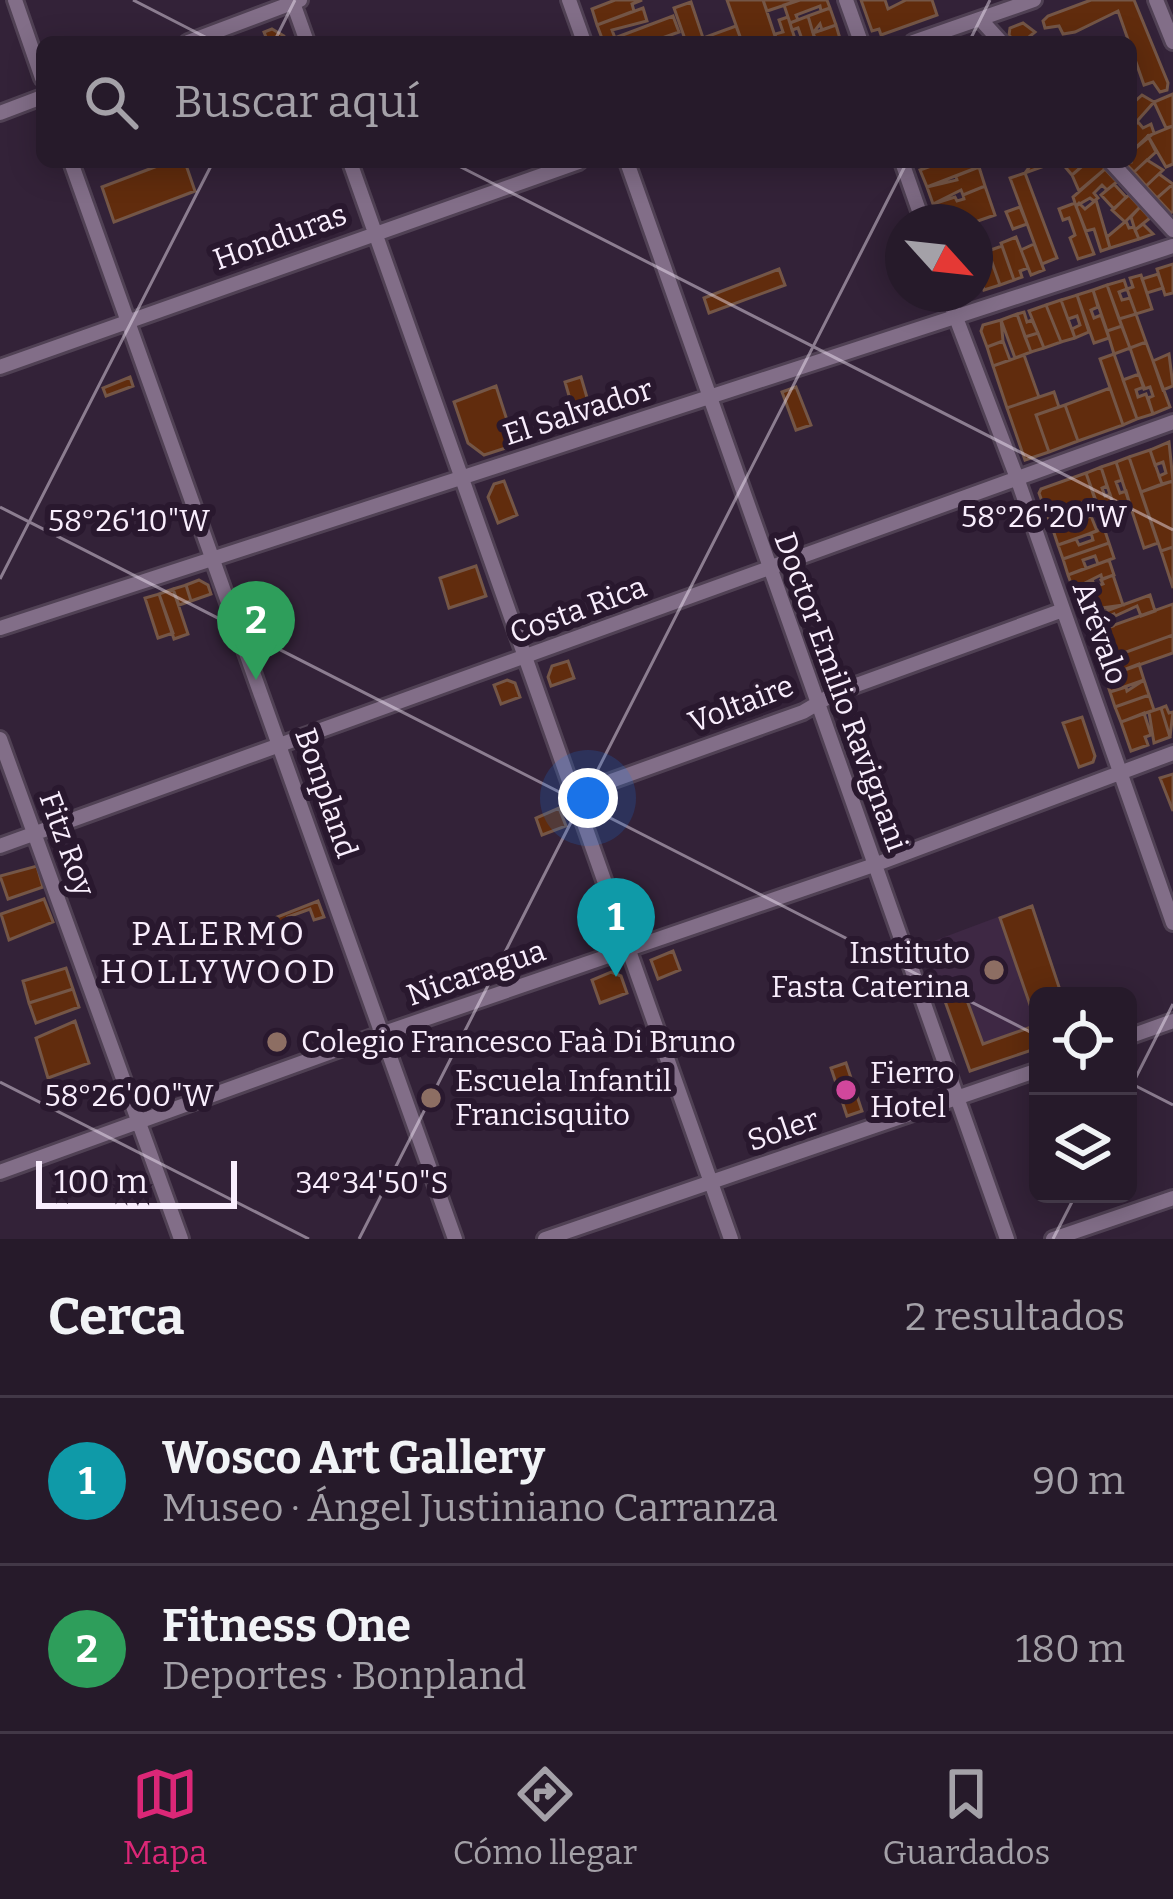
<!DOCTYPE html>
<html lang="es">
<head>
<meta charset="utf-8">
<style>
  body { margin:0; font-family:Bitter,serif; background:#2e2332; color:#f1f3f6 }
  .controls { position:absolute; right:36px; bottom:36px; display:grid; overflow:hidden; border-radius:18px; box-shadow:0 6px 30px #0003 }
  .controls button { width:108px; height:108px; display:grid; place-items:center; padding:0; border:0; border-bottom:3px solid #423847; background:#261a2a; color:#f1f3f6; font:60px sans-serif }
  .compass { position:absolute; left:885px; top:204px; width:108px; height:108px; border-radius:50%; background:#261a2a; box-shadow:0 6px 30px #0003; rotate:117deg }
  .scale { position:absolute; left:36px; bottom:30px; width:201px; box-sizing:border-box; padding-left:12px; border:6px solid #f9eefd; border-top:0; font-size:33px; line-height:42px; white-space:nowrap; color:#f9eefd; -webkit-text-stroke:9px #29182e; paint-order:stroke }
  .you { position:absolute; left:588px; top:798px; width:42px; height:42px; margin:-30px; border:9px solid #fff; border-radius:50%; background:#1a73e8; box-shadow:0 0 0 18px #1a73e833 }
  .badge { display:grid; place-items:center; width:78px; height:78px; border-radius:50%; background:#db2777; color:#fff; font-size:39px; font-weight:700 }
  .pin { position:absolute; translate:-50% -99px; filter:drop-shadow(0 3px 6px #0008) }
  .pin::after { content:''; position:absolute; top:63px; width:42px; height:36px; background:inherit; clip-path:polygon(0 0,100% 0,50% 100%) }
  .list { margin:0; padding:0; list-style:none }
  h2 { display:flex; justify-content:space-between; align-items:center; height:156px; margin:0; padding:0 48px; font-size:51px }
  h2 small { font-size:39px; font-weight:400; color:#a4a1a8 }
  .list li { display:grid; grid-template-columns:78px 1fr auto; gap:36px; align-items:center; box-sizing:border-box; height:168px; padding:0 48px; border-top:3px solid #423847 }
  .list b { display:block; font-size:45px; white-space:nowrap }
  .list p { margin:0; font-size:39px; white-space:nowrap; color:#a4a1a8 }
  .list em { font-size:39px; font-style:normal; color:#a4a1a8 }
  .icon { flex:none; width:66px; height:66px; fill:none; stroke:currentColor; stroke-width:2; stroke-linecap:round; stroke-linejoin:round }
  .map { position:relative; flex:none; width:1173px; height:1239px; overflow:hidden }
  .search { position:absolute; background:#261a2a; box-shadow:0 6px 30px #0003; left:36px; right:36px; top:36px; height:132px; display:flex; align-items:center; gap:30px; box-sizing:border-box; padding:0 42px; border-radius:18px; color:#a4a1a8; font-size:45px }
  .sheet { height:492px; background:#261a2a }
  nav { display:flex; justify-content:space-around; align-items:center; box-sizing:border-box; height:168px; border-top:3px solid #423847; background:#261a2a; font-size:33px; color:#a4a1a8 }
  nav a { display:grid; justify-items:center; gap:6px }
  nav .on { color:#db2777 }
  .map>svg:first-child { display:block }
  .built { fill:#3e2844 }
  .building { fill:#612c0d; stroke:#745647; stroke-width:3 }
  .lines { fill:none; stroke-linecap:round; stroke-linejoin:round }
  .minor-casing { stroke:#504154; stroke-width:20 }
  .minor { stroke:#826e88; stroke-width:14 }
  .ticks { fill:none; stroke:#f9eefd; stroke-width:3; stroke-opacity:0.45 }
  .education-dot { fill:#8d6e63; stroke:#29182e; stroke-width:4.5 }
  .hotel-dot { fill:#d1479c; stroke:#29182e; stroke-width:4.5 }
  .labels { text-anchor:middle; stroke-width:12; stroke-linejoin:round; paint-order:stroke }
  .street-label { font-size:30px; fill:#f9eefd; stroke:#29182e }
  .poi-label { font-size:30px; fill:#f9eefd; stroke:#29182e; text-anchor:start }
  .neighbourhood-label { font-size:33px; letter-spacing:3px; fill:#f9eefd; stroke:#29182e }
  .ticks-label { font-size:30px; text-anchor:middle; fill:#f9eefd; stroke:#29182e; stroke-width:12; stroke-linejoin:round; paint-order:stroke }
</style>
</head>
<body>
<div class="map">
<svg width="1173" height="1239" viewBox="0 0 1173 1239">
  <rect width="100%" height="100%" fill="#332238"/>
  <path class="built" d="M1033,904L1063,996H1038V1049L970,1071L923,945Z"/>
  <path class="building" d="M642,0L632,4L634,11L597,25L592,9L615,0Z
    M727,0H763L777,42H742Z
    M763,0H800L767,11Z
    M800,0H827L830,8L821,11L820,6L796,15L798,20L790,23L784,5Z
    M861,0H885L888,9L906,0H932L937,15L881,35L879,29L872,31Z
    M1091,0H1134L1168,83L1167,90L1160,92L1153,82L1144,85L1118,11L1075,32L1063,34L1059,26L1045,28L1043,21L1048,16Z
    M691,2L703,38L705,42H686L674,8Z
    M643,8L647,21L612,30L615,38L603,41L597,25Z
    M830,8L836,25L822,30L820,24L813,33L808,16Z
    M673,16L679,32L651,42H604Z
    M808,16L813,33L817,42H803L798,28L792,30L790,23Z
    M788,17L796,42H777L775,34L783,32L779,20Z
    M1023,23L1035,32L1023,42H1015L1009,35L1010,28Z
    M836,25L841,42H817L813,33Z
    M736,26L742,42H705L703,38Z
    M272,29L284,36L286,42H268L264,32Z
    M1173,94V126L1166,128L1154,102Z
    M1142,95L1154,102L1131,128V105Z
    M1138,122L1143,128L1151,124L1154,133L1131,152V128Z
    M1173,126V164L1166,167L1148,136Z
    M1148,136L1156,152L1134,172L1124,162H1131V152Z
    M1147,160L1163,170L1146,186L1134,172Z
    M168,162H185L195,191L114,222L102,187Z
    M942,162H973L976,168L927,187L920,170Z
    M1033,162H1053V163L1025,173Z
    M1061,162H1087L1072,175Z
    M1087,162H1099L1105,169L1079,191L1072,175Z
    M979,167L985,186L963,195L961,190L933,204L927,187L957,180L956,176Z
    M1105,169L1117,182L1107,190L1102,185L1094,193L1098,198L1094,201L1090,198L1076,206L1073,197Z
    M1025,173L1057,258L1042,264L1010,178Z
    M1159,174L1173,184L1157,198L1146,186Z
    M1114,184L1126,197L1114,209L1101,195Z
    M1173,184V211L1171,213L1157,198Z
    M985,186L995,215L975,222H940L933,204L955,197L957,201L964,199L963,195Z
    M1129,195L1140,207L1125,222L1112,210Z
    M1096,200L1110,248L1101,251L1094,229L1086,231L1076,206L1079,203L1085,209Z
    M1075,203L1094,254L1078,259L1070,238L1075,235L1069,218L1063,220L1059,209Z
    M1020,207L1027,224L1013,229L1006,212Z
    M1140,207L1150,218L1135,230L1131,217Z
    M1126,221L1129,228L1134,227L1139,239L1110,248L1107,237Z
    M1143,224L1153,234L1139,239L1135,230Z
    M981,233L988,251L980,253L975,248V236Z
    M1016,237L1028,268L1020,271L1022,277L1014,280L1001,243Z
    M1034,244L1044,270L1031,275L1021,250Z
    M1002,246L1014,280L1000,285L988,251Z
    M988,251L1000,285L984,290L975,255Z
    M1173,264V293L1165,295L1157,269Z
    M779,269L785,285L709,313L704,298Z
    M1158,274L1163,288L1147,293L1142,279Z
    M1141,275L1152,309L1136,314L1127,289L1133,287L1130,278Z
    M1124,280L1127,289L1119,292L1122,300L1130,298L1136,314L1119,319L1107,285Z
    M1107,285L1122,326L1107,331L1093,290Z
    M1093,290L1098,307L1091,310L1094,318L1101,315L1109,338L1094,343L1077,295Z
    M1077,295L1089,332L1075,338L1072,329L1080,325L1077,316L1068,319L1061,300Z
    M1061,300L1075,338L1061,342L1046,305Z
    M1046,305L1061,342L1044,348L1029,311Z
    M1024,312L1027,322L1032,320L1038,333L1025,337L1017,314Z
    M1017,314L1031,352L1015,358L1001,320Z
    M1136,314L1146,342L1130,348L1119,319Z
    M1001,320L1003,341L987,347L981,331L983,325Z
    M1122,326L1130,348L1114,354L1107,331Z
    M1038,333L1044,348L1031,352L1025,337Z
    M1003,341L1010,360L993,366L987,347Z
    M1146,342L1170,407L1153,414L1148,398L1153,396L1150,387L1144,389L1130,348Z
    M1114,354L1137,419L1123,425L1100,359Z
    M1169,354L1173,386L1163,390L1153,361Z
    M1024,355L1039,397L1007,408L993,366Z
    M1139,374L1144,387L1136,390L1138,397L1146,394L1153,414L1137,419L1123,380Z
    M130,377L133,386L106,396L103,388Z
    M581,377L593,418L577,423L565,382Z
    M496,386L515,445L484,455L468,443L454,402Z
    M796,387L811,425L796,430L782,392Z
    M1110,388L1123,425L1078,441L1065,405Z
    M1054,392L1059,407L1036,415L1049,452L1025,460L1007,408Z
    M1065,405L1078,441L1049,452L1036,415Z
    M1169,442L1173,481L1162,484L1159,476L1166,473L1163,462L1155,465L1150,450Z
    M1150,450L1162,484L1141,492L1129,457Z
    M1129,457L1158,543L1144,548L1116,462Z
    M1116,462L1122,480L1116,482L1120,493L1126,491L1131,508L1116,513L1101,467Z
    M1101,467L1107,486L1102,488L1105,496L1110,494L1116,513L1101,517L1086,473Z
    M1086,473L1095,498L1047,515L1039,493L1041,489Z
    M504,481L517,515L498,523L488,497L494,484Z
    M1173,481V547L1161,551L1141,492Z
    M1074,506L1080,520L1053,530L1047,515Z
    M1091,516L1097,531L1058,545L1053,530Z
    M1104,528L1109,543L1063,559L1058,545L1076,539L1079,545L1093,540L1091,533Z
    M1109,543L1114,558L1098,564L1095,556L1083,560L1086,568L1068,575L1063,559Z
    M1173,547V588L1161,551Z
    M1109,560L1114,575L1102,579L1101,575L1073,589L1068,575Z
    M476,566L486,596L449,608L440,578Z
    M1113,575L1123,605L1102,608L1104,612L1084,619L1073,589L1093,582L1095,587L1103,584L1101,580Z
    M199,580L208,585L211,594L191,601L186,585Z
    M186,585L191,601L179,605L173,589Z
    M173,589L188,634L174,639L159,594Z
    M159,594L173,633L158,638L145,598Z
    M1150,595L1155,611L1141,616L1137,606L1115,616L1114,614L1109,616L1113,626L1089,634L1084,619Z
    M1173,604V635L1099,662L1089,634Z
    M1173,635V653L1105,677L1099,662Z
    M568,661L574,678L551,686L548,677L552,666Z
    M1139,664L1144,680L1110,692L1105,677Z
    M507,680L515,683L520,697L501,704L494,685Z
    M1144,680L1149,695L1115,707L1110,692L1126,687L1127,691Z
    M1149,695L1154,710L1121,722L1115,707Z
    M1166,706L1169,713L1173,712L1170,737L1161,708Z
    M1161,708L1170,737L1154,743L1149,712Z
    M1144,713L1151,735L1145,737L1148,745L1131,751L1121,722Z
    M1082,717L1095,756L1093,762L1079,767L1063,723Z
    M1173,774V811L1160,778Z
    M559,808L566,826L542,835L536,818Z
    M37,866L43,887L8,899L0,876Z
    M44,899L53,922L9,940L1,914Z
    M318,901L324,917L314,920L310,909L288,917L292,928L283,932L277,917Z
    M1032,906L1062,996H1038V1048L970,1071L941,990L961,984L983,1044L1037,1025L1000,918Z
    M673,951L680,970L658,979L651,960Z
    M66,968L73,989L29,1003L23,981Z
    M611,972L621,976L627,993L600,1003L592,980Z
    M73,989L79,1007L36,1023L29,1003Z
    M75,1021L89,1063L48,1078L36,1038Z
    M846,1063L862,1111L847,1116L831,1068Z"/>
  <g class="lines">
    <g class="minor-casing">
      <path id="minor" d="M15,0L42,78
        M292,0L307,42
        M569,0L584,42
        M846,0L861,42
        M1156,0L1173,42
        M980,19L1001,42
        M188,42L300,0
        M913,42L1034,0
        M0,113L42,97
        M71,162L455,1239
        M350,162L731,1239
        M627,162L1007,1239
        M902,162L923,222
        M1111,162L1173,230
        M947,294L1017,478L1173,923
        M0,367L579,162
        M0,628L1173,246
        M0,739L181,1239
        M572,795L803,712L837,692L1063,610
        M0,846L1173,422
        M1128,1037L1173,1021
        M0,1172L381,1034L874,865L1173,753
        M545,1239L1038,1070
        M1053,1239L1173,1198"/>
    </g>
    <use href="#minor" class="minor"/>
  </g>
  <path class="ticks" d="M133,0L215,42M274,42L295,0M969,42L990,0M451,162L1173,530M0,507L1038,1036M0,579L213,162M0,1082L309,1239M1128,1082L1173,1105M1128,1093L1173,1004M359,1239L907,162M1053,1239L1076,1194"/>
  <g class="education-dot">
    <circle cx="994" cy="970" r="12"/>
    <circle cx="277" cy="1042" r="12"/>
    <circle cx="431" cy="1098" r="12"/>
  </g>
  <circle class="hotel-dot" cx="846" cy="1090" r="12"/>
  <g class="labels">
    <g class="street-label">
      <text transform="translate(280 237) rotate(-20)" y="10">Honduras</text>
      <text transform="translate(578 412) rotate(-18)" y="10">El Salvador</text>
      <text transform="translate(578 610) rotate(-20)" y="10">Costa Rica</text>
      <text transform="translate(1100 633) rotate(70)" y="10">Arévalo</text>
      <text transform="translate(841 692) rotate(70)" y="10">Doctor Emilio Ravignani</text>
      <text transform="translate(741 704) rotate(-21)" y="10">Voltaire</text>
      <text transform="translate(326 793) rotate(71)" y="10">Bonpland</text>
      <text transform="translate(67 844) rotate(70)" y="10">Fitz Roy</text>
      <text transform="translate(476 973) rotate(-19)" y="10">Nicaragua</text>
      <text transform="translate(783 1130) rotate(-19)" y="10">Soler</text>
    </g>
    <g class="poi-label">
      <text x="970" y="963" text-anchor="end">Instituto<tspan x="970" dy="34">Fasta Caterina</tspan></text>
      <text x="301" y="1052">Colegio Francesco Faà Di Bruno</text>
      <text x="870" y="1083">Fierro<tspan x="870" dy="34">Hotel</tspan></text>
      <text x="455" y="1091">Escuela Infantil<tspan x="455" dy="34">Francisquito</tspan></text>
    </g>
    <g class="neighbourhood-label">
      <text x="219" y="945">PALERMO<tspan x="219" dy="38">HOLLYWOOD</tspan></text>
    </g>
  </g>
  <g class="ticks-label">
    <text x="1044" y="527">58°26'20"W</text>
    <text x="129" y="531">58°26'10"W</text>
    <text x="129" y="1106">58°26'00"W</text>
    <text x="372" y="1193">34°34'50"S</text>
  </g>
</svg>
<div class="controls">
<button><svg class="icon" aria-label="locate" viewBox="0 0 24 24"><circle cx="12" cy="12" r="6"/><path d="M12 2v4M12 18v4M2 12h4M18 12h4"/></svg></button>
<button><svg class="icon" aria-label="layers" viewBox="0 0 24 24"><path d="M12 4l9 5-9 5-9-5zM3 14l9 5 9-5"/></svg></button>
</div>
<svg class="compass" viewBox="-18 -18 36 36"><path d="M0-13l5 13h-10z" fill="#e53935"/><path d="M0 13l5-13h-10z" fill="#a4a1a8"/></svg>
<div class="scale">100 m</div>
<div class="you"></div>
<div class="pin badge" style="left:616px;top:977px;background:#0f9aa8">1</div>
<div class="pin badge" style="left:256px;top:680px;background:#2e9e5b">2</div>
<div class="search"><svg class="icon" aria-label="search" viewBox="0 0 24 24"><circle cx="10" cy="10" r="6"/><path d="M15 15l6 6"/></svg>Buscar aquí</div>
</div>
<section class="sheet">
<h2>Cerca<small>2 resultados</small></h2>
<ul class="list">
<li><span class="badge" style="background:#0f9aa8">1</span><div><b>Wosco Art Gallery</b><p>Museo · Ángel Justiniano Carranza</p></div><em>90 m</em></li>
<li><span class="badge" style="background:#2e9e5b">2</span><div><b>Fitness One</b><p>Deportes · Bonpland</p></div><em>180 m</em></li>
</ul>
</section>
<nav>
<a class="on"><svg class="icon" aria-label="map" viewBox="0 0 24 24"><path d="M3 6l6-2 6 2 6-2v14l-6 2-6-2-6 2zM9 4v14M15 6v14"/></svg>Mapa</a>
<a><svg class="icon" aria-label="directions" viewBox="0 0 24 24"><path d="M12 3l9 9-9 9-9-9zM9 14v-3h6M13 9l2 2-2 2"/></svg>Cómo llegar</a>
<a><svg class="icon" aria-label="saved" viewBox="0 0 24 24"><path d="M7 4h10v16l-5-4-5 4z"/></svg>Guardados</a>
</nav>
</body>
</html>
